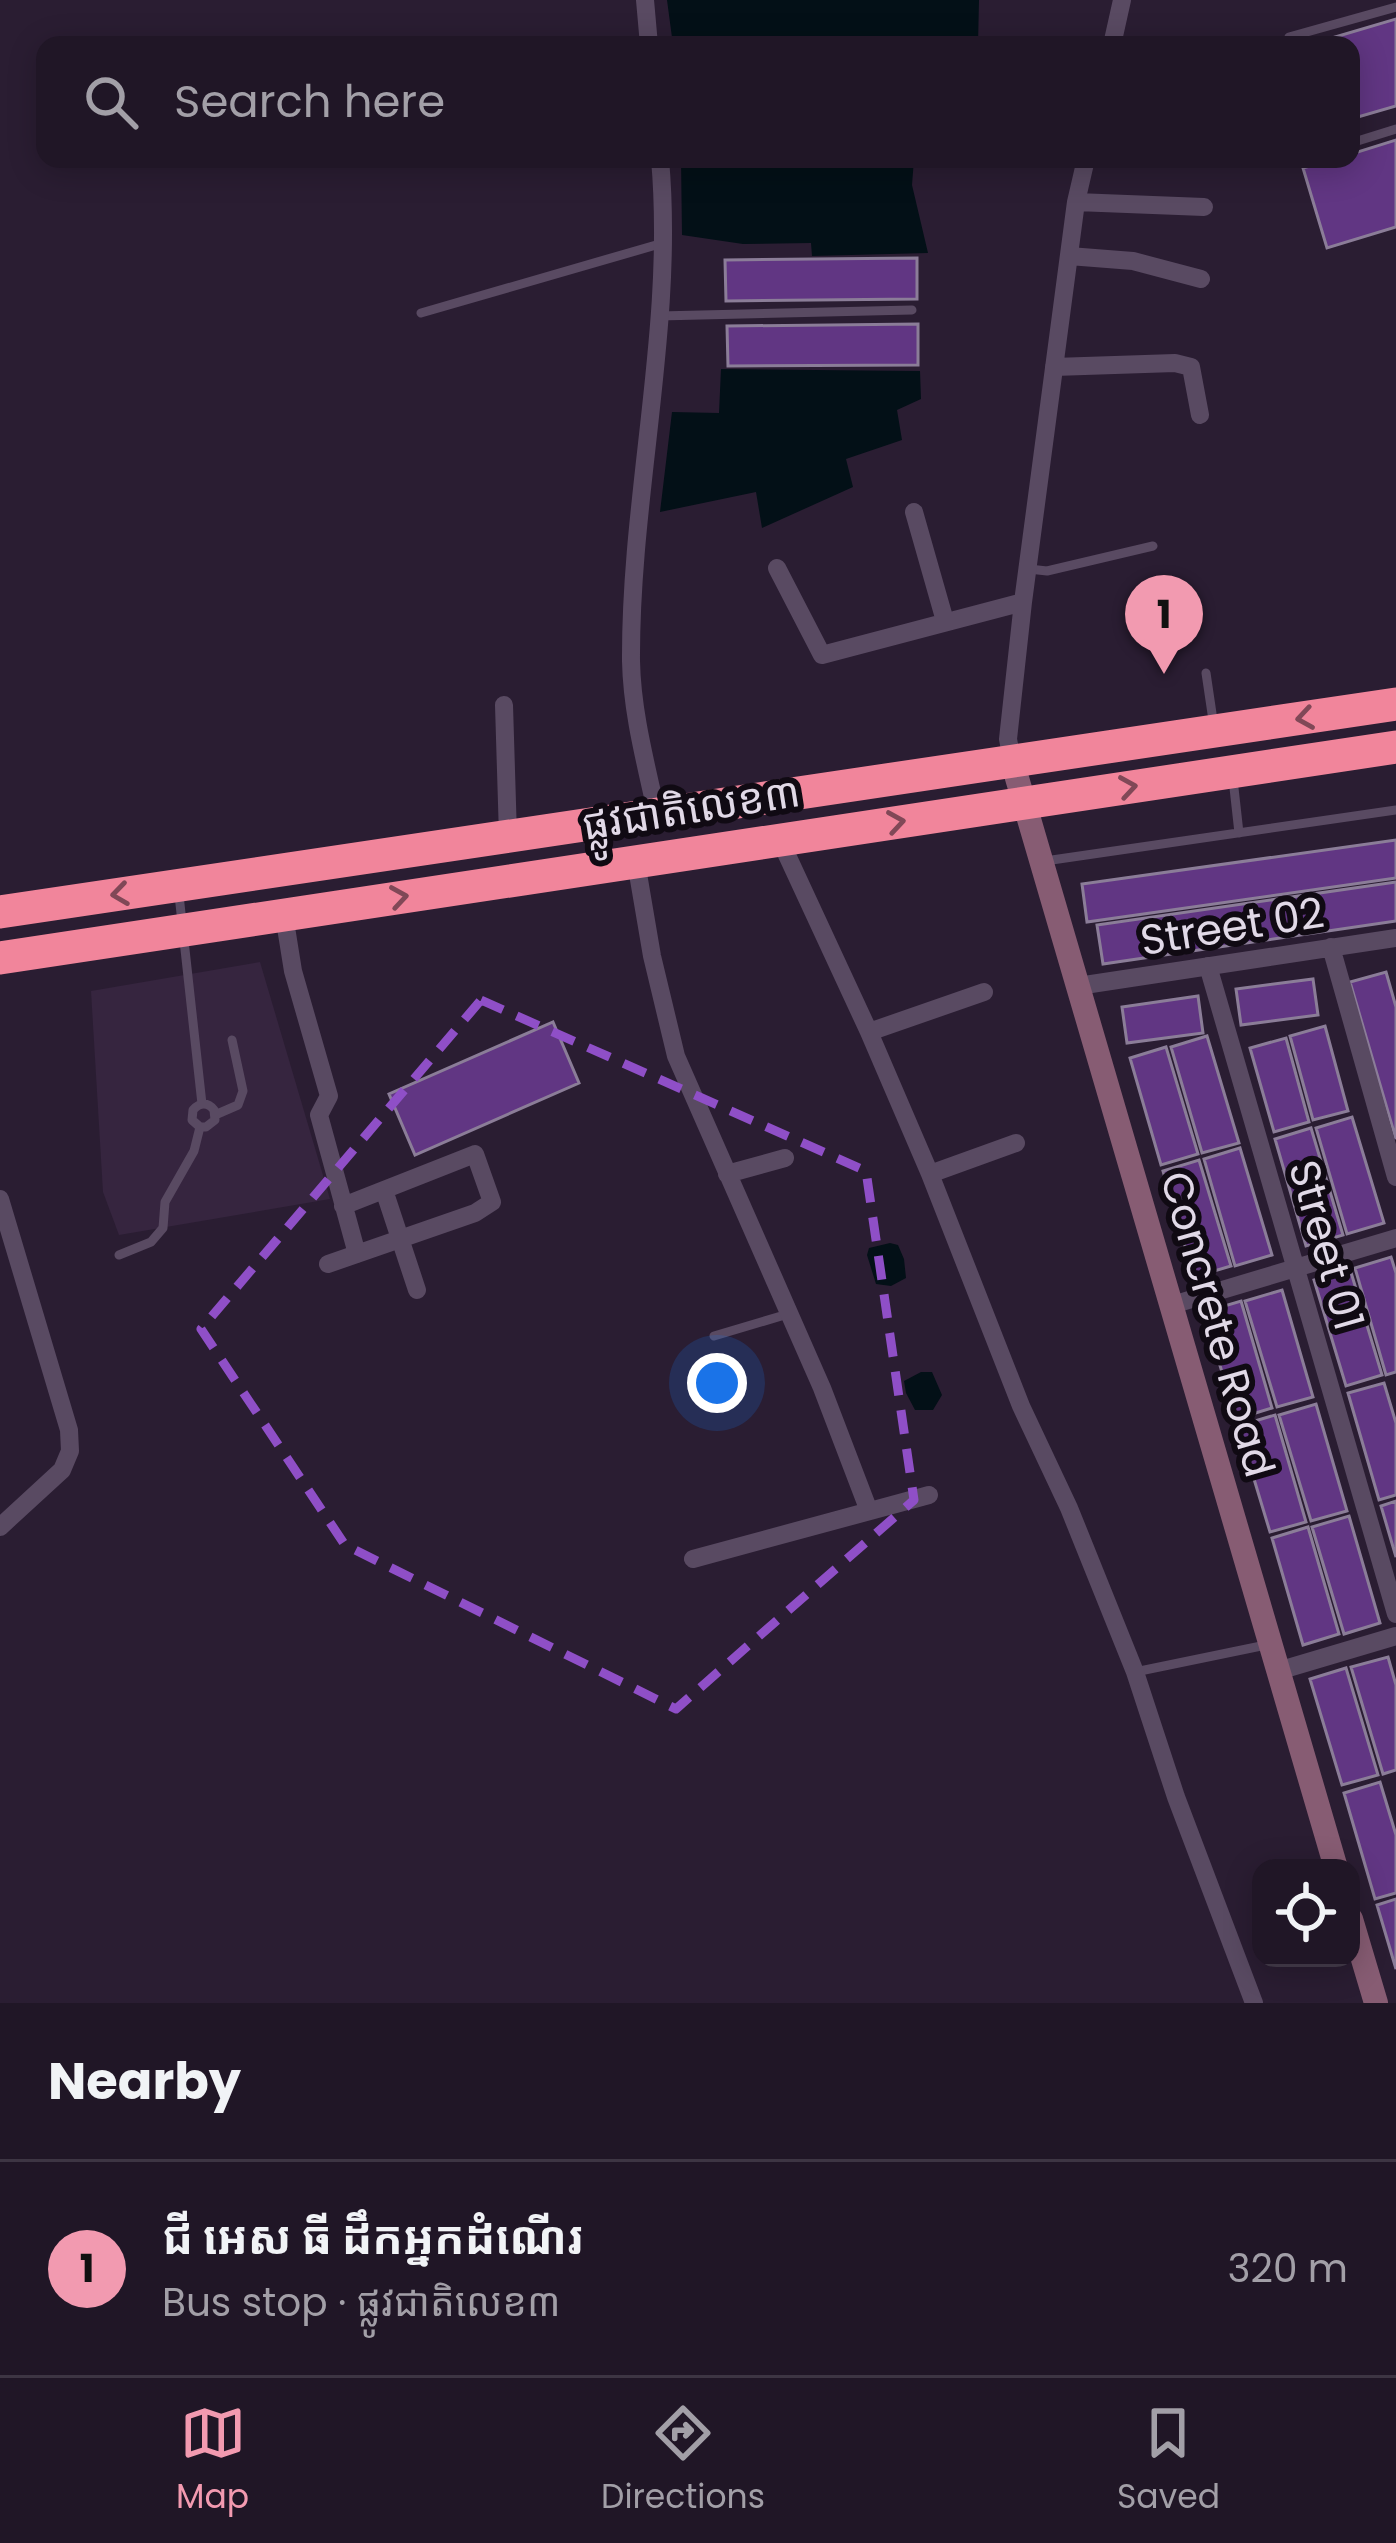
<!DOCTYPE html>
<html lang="en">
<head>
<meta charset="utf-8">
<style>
  body { margin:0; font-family:Poppins,"Noto Sans Khmer",sans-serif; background:#281f2e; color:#f1f3f6 }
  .controls { position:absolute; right:36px; bottom:36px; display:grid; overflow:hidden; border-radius:24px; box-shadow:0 6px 30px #0003 }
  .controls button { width:108px; height:108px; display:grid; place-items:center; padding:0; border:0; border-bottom:3px solid #3d3543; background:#201626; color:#f1f3f6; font:60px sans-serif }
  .you { position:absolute; left:717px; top:1383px; width:42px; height:42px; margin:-30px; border:9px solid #fff; border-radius:50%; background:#1a73e8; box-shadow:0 0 0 18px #1a73e833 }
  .badge { display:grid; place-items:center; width:78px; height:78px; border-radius:50%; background:#f29ab0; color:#111; font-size:39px; font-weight:700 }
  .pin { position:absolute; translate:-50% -99px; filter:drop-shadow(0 3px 6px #0008) }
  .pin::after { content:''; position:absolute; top:63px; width:42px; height:36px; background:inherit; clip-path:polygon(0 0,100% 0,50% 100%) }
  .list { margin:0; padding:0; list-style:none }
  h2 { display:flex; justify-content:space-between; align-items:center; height:156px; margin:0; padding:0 48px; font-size:51px }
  h2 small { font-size:39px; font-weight:400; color:#a29fa7 }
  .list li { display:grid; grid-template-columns:78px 1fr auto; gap:36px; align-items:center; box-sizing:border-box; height:216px; padding:0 48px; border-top:3px solid #3d3543 }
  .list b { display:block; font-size:45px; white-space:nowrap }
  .list p { margin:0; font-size:39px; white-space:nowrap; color:#a29fa7 }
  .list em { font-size:39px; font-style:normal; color:#a29fa7 }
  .icon { flex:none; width:66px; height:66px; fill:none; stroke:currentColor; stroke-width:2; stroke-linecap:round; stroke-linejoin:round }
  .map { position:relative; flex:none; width:1396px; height:2003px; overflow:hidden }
  .search { position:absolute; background:#201626; box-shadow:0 6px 30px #0003; left:36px; right:36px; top:36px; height:132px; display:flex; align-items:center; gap:30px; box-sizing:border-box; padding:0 42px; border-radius:24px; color:#a29fa7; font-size:45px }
  .sheet { height:372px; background:#201626 }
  nav { display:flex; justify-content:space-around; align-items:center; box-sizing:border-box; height:168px; border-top:3px solid #3d3543; background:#201626; font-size:33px; color:#a29fa7 }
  nav a { display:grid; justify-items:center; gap:6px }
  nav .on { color:#f29ab0 }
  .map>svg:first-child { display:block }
  .built { fill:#36253f }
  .water { fill:#031017 }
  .building { fill:#613683; stroke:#8b7d98; stroke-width:3 }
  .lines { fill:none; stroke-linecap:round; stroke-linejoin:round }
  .lane { stroke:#594a62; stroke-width:9 }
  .street { stroke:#594a62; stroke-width:18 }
  .secondary { stroke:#875c73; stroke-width:24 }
  .highway { stroke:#f1859b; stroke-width:33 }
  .oneway { stroke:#804857 }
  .marked { fill:none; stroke:#8f4fc7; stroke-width:9; stroke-dasharray:24 15; stroke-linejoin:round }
  .labels { text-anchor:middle; stroke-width:12; stroke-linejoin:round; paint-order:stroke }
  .street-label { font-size:42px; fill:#e1d9e7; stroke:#100a13 }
</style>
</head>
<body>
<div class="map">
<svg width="1396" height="2003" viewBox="0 0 1396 2003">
  <rect width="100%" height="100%" fill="#2a1d32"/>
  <path class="built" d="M260,962L330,1199L119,1235L103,1192L91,991Z"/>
  <path class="water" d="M667,0H979L978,45H673Z
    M681,159H914L912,185L928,253L812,256L811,243L743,244L682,235Z
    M721,369L920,371L921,399L897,410L902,440L846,459L853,487L762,528L756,492L660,512L672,412L719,413Z
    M890,1243L898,1245L904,1259L906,1278L891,1286L876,1284L867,1255L869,1248Z
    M921,1372H932L942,1395L933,1410H915L906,1393L904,1381Z"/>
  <path class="building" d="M1396,19V106L1351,119V45H1308Z
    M1396,140V227L1327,248L1303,168L1333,159H1351V154Z
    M917,258V299L726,301L725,260Z
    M918,324V365L728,366L727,326Z
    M1396,840V878L1087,922L1082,884Z
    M1396,882V921L1103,964L1097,925Z
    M1386,972L1396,1007V1139L1350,982Z
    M1313,979L1318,1015L1241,1025L1236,989Z
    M1198,996L1203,1033L1127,1043L1122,1007Z
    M553,1022L579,1083L415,1155L389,1094Z
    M1325,1026L1348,1111L1313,1120L1290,1036Z
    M1207,1036L1239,1143L1202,1153L1171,1047Z
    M1286,1038L1309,1122L1274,1132L1250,1048Z
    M1166,1047L1198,1154L1161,1165L1130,1058Z
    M1352,1117L1384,1223L1347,1234L1316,1128Z
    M1311,1128L1343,1235L1306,1246L1275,1139Z
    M1240,1148L1272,1255L1235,1266L1204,1159Z
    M1199,1160L1231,1266L1194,1277L1163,1171Z
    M1391,1257L1396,1273V1372L1386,1375L1355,1268Z
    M1350,1269L1382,1375L1346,1386L1314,1280Z
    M1282,1290L1313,1397L1277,1407L1245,1301Z
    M1241,1301L1272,1408L1236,1419L1204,1312Z
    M1384,1383L1396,1423V1495L1379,1500L1348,1393Z
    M1316,1404L1347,1511L1311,1521L1279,1415Z
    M1275,1415L1306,1522L1270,1532L1238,1426Z
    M1396,1501V1557L1381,1506Z
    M1349,1516L1380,1623L1344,1634L1312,1527Z
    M1308,1527L1339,1634L1303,1645L1272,1538Z
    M1388,1657L1396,1685V1770L1383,1774L1351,1667Z
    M1346,1668L1378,1775L1342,1785L1310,1679Z
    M1380,1782L1396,1835V1893L1375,1899L1344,1793Z
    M1396,1899V1969L1377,1905Z"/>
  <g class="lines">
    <path class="lane" d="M1289,37L1396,7
      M1351,143L1396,129
      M1292,161L1298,159
      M421,313L663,243
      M659,316L912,310
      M1029,569L1047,571L1153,546
      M1206,673L1214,727
      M1233,779L1239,833
      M1045,861L1396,810
      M179,895L202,1104
      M215,1115L238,1105L243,1091L232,1040
      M119,1255L151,1242L163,1228L165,1202L194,1151L200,1127L192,1120L193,1110C200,1102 208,1102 214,1110L215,1120L206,1127H200
      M714,1336L788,1314
      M1135,1672L1266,1645"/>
    <path class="street" d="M645,0L649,45
      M1112,45L1122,0
      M1076,202L1204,207
      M1069,256L1133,261L1201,279
      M1054,367L1175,363L1191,367L1200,415
      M914,512L945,621
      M777,568L822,655L1023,602
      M504,705L508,836
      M1012,761L1008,739L1023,602L1076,202L1086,159
      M657,815C646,764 632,713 631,661C630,494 675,327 660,159
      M780,840L869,1032L930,1174L1021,1406L1069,1508L1135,1672L1176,1797L1254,2003
      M636,862L652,956L676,1056L822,1388L869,1511
      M284,915L293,971L329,1096L319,1115L357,1254
      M1331,947L1396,1177
      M1208,966L1396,1614
      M1078,986L1396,938
      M869,1032L984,992
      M727,1174L785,1158
      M930,1174L1016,1143
      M384,1190L417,1290
      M0,1199L69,1430L70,1451L62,1470L0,1527
      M328,1264L475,1213L492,1202L475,1154L343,1206
      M1172,1305L1396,1238
      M693,1559L929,1495
      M1278,1671L1396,1636"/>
    <path class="secondary" d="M1012,761L1336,1868
      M1351,1919L1376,2003"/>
    <path class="highway" d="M0,912L1396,704
      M0,958L1396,747"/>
  </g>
  <defs><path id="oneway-chevron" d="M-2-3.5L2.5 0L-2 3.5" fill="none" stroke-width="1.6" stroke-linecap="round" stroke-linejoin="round" transform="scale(3)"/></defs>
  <g class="oneway">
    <use href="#oneway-chevron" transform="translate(1305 718) rotate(171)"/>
    <use href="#oneway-chevron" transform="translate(1128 787) rotate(-9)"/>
    <use href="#oneway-chevron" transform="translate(896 822) rotate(-9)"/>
    <use href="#oneway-chevron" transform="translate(120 894) rotate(172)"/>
    <use href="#oneway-chevron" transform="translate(399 897) rotate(-9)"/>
  </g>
  <path class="marked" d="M481,1000L866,1171L914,1500L676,1709L345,1545L201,1329Z"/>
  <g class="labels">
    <g class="street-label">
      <text transform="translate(691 808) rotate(-9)" y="15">ផ្លូវជាតិលេខ៣</text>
      <text transform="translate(1232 926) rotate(-9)" y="15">Street 02</text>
      <text transform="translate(1327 1245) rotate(74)" y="15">Street 01</text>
      <text transform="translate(1218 1324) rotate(74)" y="15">Concrete Road</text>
    </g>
  </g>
</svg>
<div class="controls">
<button><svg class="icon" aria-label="locate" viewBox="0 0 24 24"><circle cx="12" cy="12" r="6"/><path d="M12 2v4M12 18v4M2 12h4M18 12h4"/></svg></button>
</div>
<div class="you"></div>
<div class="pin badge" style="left:1164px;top:674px">1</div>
<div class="search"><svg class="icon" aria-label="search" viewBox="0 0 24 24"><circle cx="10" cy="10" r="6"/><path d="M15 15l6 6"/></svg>Search here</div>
</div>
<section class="sheet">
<h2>Nearby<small></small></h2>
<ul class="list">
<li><span class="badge">1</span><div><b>ជី អេស ធី ដឹកអ្នកដំណើរ</b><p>Bus stop · ផ្លូវជាតិលេខ៣</p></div><em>320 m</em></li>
</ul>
</section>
<nav>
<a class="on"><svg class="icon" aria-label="map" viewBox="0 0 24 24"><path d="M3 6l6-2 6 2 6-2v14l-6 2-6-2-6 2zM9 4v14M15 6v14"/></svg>Map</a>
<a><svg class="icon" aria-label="directions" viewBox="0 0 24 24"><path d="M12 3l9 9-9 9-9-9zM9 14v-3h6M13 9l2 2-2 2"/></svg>Directions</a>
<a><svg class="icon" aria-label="saved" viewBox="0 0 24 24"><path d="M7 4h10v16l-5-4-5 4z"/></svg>Saved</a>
</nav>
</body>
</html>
